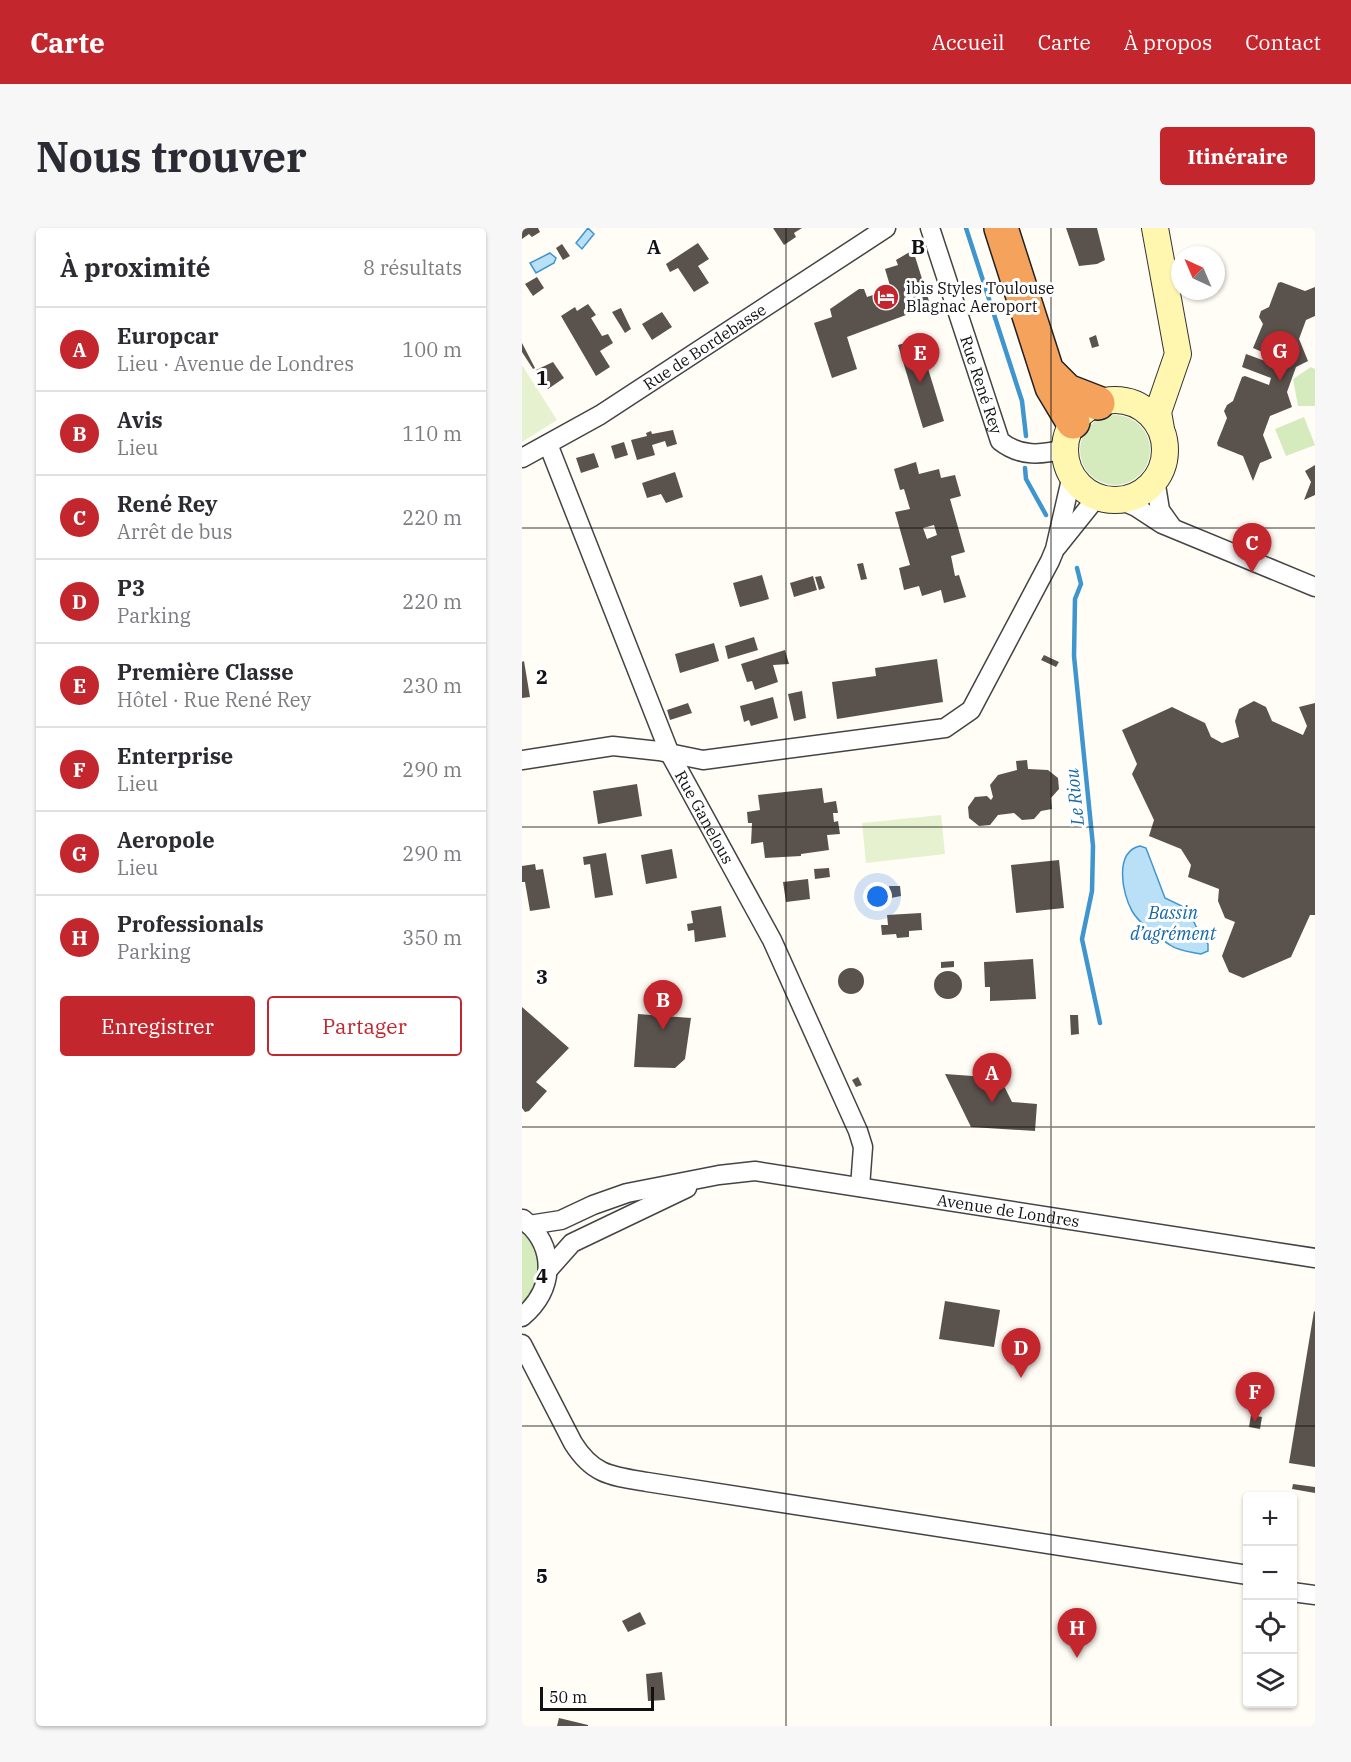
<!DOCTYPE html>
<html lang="fr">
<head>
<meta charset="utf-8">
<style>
  body { margin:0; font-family:"IBM Plex Serif",serif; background:#f7f7f7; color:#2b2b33 }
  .controls { position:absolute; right:18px; bottom:18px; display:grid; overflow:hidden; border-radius:6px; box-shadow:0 2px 4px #0004 }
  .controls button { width:54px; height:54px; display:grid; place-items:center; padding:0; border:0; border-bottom:2px solid #e1e1e2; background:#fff; color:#2b2b33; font:30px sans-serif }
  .compass { position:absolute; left:649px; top:18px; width:54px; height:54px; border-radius:50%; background:#fff; box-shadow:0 2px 4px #0004; rotate:316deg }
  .scale { position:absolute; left:18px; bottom:15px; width:114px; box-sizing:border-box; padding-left:6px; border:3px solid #111; border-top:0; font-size:16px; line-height:21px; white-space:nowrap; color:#111; -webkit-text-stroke:4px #fff; paint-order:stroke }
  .you { position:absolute; left:356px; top:669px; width:21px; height:21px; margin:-15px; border:4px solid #fff; border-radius:50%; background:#1a73e8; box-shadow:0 0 0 9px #1a73e833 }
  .badge { display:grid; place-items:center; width:39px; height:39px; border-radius:50%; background:#c4262e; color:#fff; font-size:20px; font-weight:700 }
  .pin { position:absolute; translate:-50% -50px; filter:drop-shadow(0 2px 3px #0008) }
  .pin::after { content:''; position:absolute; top:32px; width:21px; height:18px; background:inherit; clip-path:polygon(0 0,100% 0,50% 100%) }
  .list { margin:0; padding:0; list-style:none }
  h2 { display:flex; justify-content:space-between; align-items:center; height:78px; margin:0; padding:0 24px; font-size:26px }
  h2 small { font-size:20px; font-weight:400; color:#7c7c81 }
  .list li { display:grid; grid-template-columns:39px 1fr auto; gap:18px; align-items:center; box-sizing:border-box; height:84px; padding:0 24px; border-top:2px solid #e1e1e2 }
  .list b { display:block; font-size:22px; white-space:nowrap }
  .list p { margin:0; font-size:20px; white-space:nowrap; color:#7c7c81 }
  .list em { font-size:20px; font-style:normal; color:#7c7c81 }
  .actions { display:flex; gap:12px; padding:18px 24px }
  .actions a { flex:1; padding:14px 0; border:2px solid #c4262e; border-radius:6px; text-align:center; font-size:21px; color:#c4262e }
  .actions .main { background:#c4262e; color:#fff }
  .icon { flex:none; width:33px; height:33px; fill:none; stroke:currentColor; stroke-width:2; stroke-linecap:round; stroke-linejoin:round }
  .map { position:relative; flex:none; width:793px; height:1498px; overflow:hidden; border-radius:6px }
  header { display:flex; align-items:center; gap:36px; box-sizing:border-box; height:84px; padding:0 30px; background:#c4262e; color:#fff }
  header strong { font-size:28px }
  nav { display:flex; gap:33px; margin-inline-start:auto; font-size:21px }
  .intro { display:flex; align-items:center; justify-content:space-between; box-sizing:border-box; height:144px; padding:0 36px }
  h1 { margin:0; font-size:42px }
  .button { padding:15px 27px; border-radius:6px; background:#c4262e; color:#fff; font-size:21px; font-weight:700 }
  main { display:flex; gap:36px; padding:0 36px }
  aside { flex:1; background:#fff; border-radius:6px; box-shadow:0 2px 4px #0004 }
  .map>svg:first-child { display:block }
  .green { fill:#d5ebbd }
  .pitch { fill:#e6f2cf }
  .water { fill:#b9e0f7; stroke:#3f96cf; stroke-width:1.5 }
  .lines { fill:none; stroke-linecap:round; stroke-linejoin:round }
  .stream { stroke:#3f96cf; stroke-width:4.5 }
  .building { fill:#5a524d; fill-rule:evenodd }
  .street-casing { stroke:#444; stroke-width:21 }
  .secondary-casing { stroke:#333; stroke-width:28 }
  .highway-casing { stroke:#222; stroke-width:36 }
  .street { stroke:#fff; stroke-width:18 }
  .secondary { stroke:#fff6b0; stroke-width:26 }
  .highway { stroke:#f5a25d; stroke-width:33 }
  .grid { fill:none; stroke:#111; stroke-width:1.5; stroke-opacity:0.55 }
  .labels { text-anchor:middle; stroke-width:6; stroke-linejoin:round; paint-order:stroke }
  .poi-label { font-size:16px; fill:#111; stroke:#fff; text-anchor:start }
  .street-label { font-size:16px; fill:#111; stroke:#fff }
  .water-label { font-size:18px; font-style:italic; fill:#1768a6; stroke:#fff }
  .grid-label { font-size:20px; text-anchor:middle; font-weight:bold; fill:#111; stroke:#fff; stroke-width:6; stroke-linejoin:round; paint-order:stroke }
</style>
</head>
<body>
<header>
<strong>Carte</strong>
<nav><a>Accueil</a><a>Carte</a><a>À propos</a><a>Contact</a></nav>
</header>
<div class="intro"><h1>Nous trouver</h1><a class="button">Itinéraire</a></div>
<main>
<aside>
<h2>À proximité<small>8 résultats</small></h2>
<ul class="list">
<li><span class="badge">A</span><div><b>Europcar</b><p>Lieu · Avenue de Londres</p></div><em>100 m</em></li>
<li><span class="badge">B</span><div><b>Avis</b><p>Lieu</p></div><em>110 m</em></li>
<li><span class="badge">C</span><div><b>René Rey</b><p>Arrêt de bus</p></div><em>220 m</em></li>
<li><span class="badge">D</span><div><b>P3</b><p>Parking</p></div><em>220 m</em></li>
<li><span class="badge">E</span><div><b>Première Classe</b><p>Hôtel · Rue René Rey</p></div><em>230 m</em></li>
<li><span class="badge">F</span><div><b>Enterprise</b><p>Lieu</p></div><em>290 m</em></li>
<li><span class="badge">G</span><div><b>Aeropole</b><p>Lieu</p></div><em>290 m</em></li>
<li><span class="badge">H</span><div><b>Professionals</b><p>Parking</p></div><em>350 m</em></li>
</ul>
<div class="actions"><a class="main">Enregistrer</a><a>Partager</a></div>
</aside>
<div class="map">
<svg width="793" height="1498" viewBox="0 0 793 1498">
  <rect width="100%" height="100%" fill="#fffdf5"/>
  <path class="green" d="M789,139L793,141V178H776L771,151Z
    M558 222a35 35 0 1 1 70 0a35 35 0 1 1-70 0Z
    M782,189L793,217L764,228L753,201Z
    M0,1001C23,1022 25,1057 0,1077Z"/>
  <path class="pitch" d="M0,137L35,192L0,214Z
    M419,587L423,626L344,635L340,595Z"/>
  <path class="water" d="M66,0L72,6L60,21L54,15Z
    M28,25L34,30L32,35L14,45L8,35Z
    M618,618L624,620L643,670L666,681L678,707L686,716V723L679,726C670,724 656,723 648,717C636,710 617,695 610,683C600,665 592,624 618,618Z"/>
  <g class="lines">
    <path class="stream" d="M444,0L500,173L504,208
      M503,240L504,251L524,287
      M555,340L559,356L553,371L552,428L571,618L570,663L560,711L578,795"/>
  </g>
  <path class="building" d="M0,0H16L18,4L10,9L7,6L0,11Z
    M251,0H280L272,5L274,9L262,17Z
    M544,0H575L583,32L575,36L557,38Z
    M176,15L187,31L176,38L187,55L172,64L156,40L148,44L144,36Z
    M40,16L48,28L41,32L34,20Z
    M391,22L407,73L390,78L392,84L325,109L335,141L310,150L292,95L310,89L308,81L337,61H342L345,69L369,61L363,41L376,37L374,32Z
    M15,49L22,60L11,68L3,56Z
    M759,54L783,63L793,59V88L784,92L777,111L786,133L774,139L765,164L770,179L748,188L741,207L750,230L738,235L731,253L721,228L696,218L695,215L705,190L702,183L705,177L711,173L720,149L723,148L747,157L749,150L720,139L724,126L754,137L756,131L731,120L741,96L737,89L739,83L747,79L756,55Z
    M66,76L74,87L69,90L80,108L86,106L91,115L78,123L88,139L74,148L39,88L53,79L55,83Z
    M99,80L109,101L103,105L90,84Z
    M140,84L150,99L130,112L120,96Z
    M574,107L577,118L570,120L567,110Z
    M397,111L422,193L401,200L376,117Z
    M0,115L13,140L11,141L0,124Z
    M31,134L42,150L26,161L14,142Z
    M151,202L155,216L145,219L143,213L130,217L133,227L115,232L109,212L125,208L124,205L129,203L130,206Z
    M102,214L106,227L93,231L89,218Z
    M72,225L77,239L59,245L54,230Z
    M394,234L397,246L417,241L419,250L433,247L439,268L428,271L443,324L429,328L433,348L437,347L444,369L422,375L419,362L400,368L397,358L382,362L377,340L388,337L373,284L388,281L382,261L378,262L372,241ZM412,297L415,307L405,311L401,300Z
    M793,237V267L782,272L789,254L783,243Z
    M153,244L161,269L144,275L139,266L125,270L120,255Z
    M341,335L345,351L339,352L335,336Z
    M240,347L247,371L218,379L211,355Z
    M291,348L295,362L272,369L268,355Z
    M299,348L303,360L297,362L293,349Z
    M232,409L236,422L206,431L203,418Z
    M192,415L197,433L158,445L153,426Z
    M263,422L267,436L251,437L256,454L233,462L230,453L225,454L219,436Z
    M522,427L537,434L534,439L519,432Z
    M415,431L421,474L315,491L310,454L354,448L353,440Z
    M2,433L8,469L0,470V434Z
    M280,463L284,490L272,493L266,466Z
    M251,469L256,490L229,498L227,492L222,494L218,478Z
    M732,473L744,479L750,493L781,507L785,498L777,479L793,475V687H788L769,729L721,750L707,744L700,728L713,694L703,690L696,673L697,661L666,649L669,637L659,621L627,608L632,592L610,546L615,536L600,502L650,479L683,495L689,509L700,515L717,509L713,493L717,481Z
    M166,475L170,485L148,492L145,482Z
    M505,532L506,541L526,542L536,550L537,561L529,570L530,581L519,583L512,591L500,592L492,585L476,587L468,597L457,598L447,590L446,579L453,569L465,568L469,572L471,569L468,557L476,547L495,542L494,533Z
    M115,556L120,588L76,596L71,563Z
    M300,560L302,575L314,573L316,585H311L312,594L316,593L318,606L305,607L307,622L279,626V628L243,630L241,614L229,616L230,595H226L225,584L238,582L236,567Z
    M150,621L155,650L124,656L119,627Z
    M84,625L91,667L73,670L68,636L62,637L61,629Z
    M537,632L542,680L494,685L489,637Z
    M13,636L14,642L21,641L28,680L8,683L3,654H0V638Z
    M307,640L308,649L293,651L292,641Z
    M286,651L288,671L264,674L261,654Z
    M367,658H378L379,668L369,670Z
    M199,678L204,709L173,714L172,702L166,703L165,696L171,695L169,683Z
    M399,685L400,702L387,703V709L375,710L374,706L360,707L359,697H366L365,687Z
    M511,731L514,771L468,773V759H463L462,734Z
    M432,733V739L419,740V734Z
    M316 753a13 13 0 1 1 26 0a13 13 0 1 1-26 0Z
    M412 757a14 14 0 1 1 28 0a14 14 0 1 1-28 0Z
    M0,779L47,820L14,854L25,863L7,883L3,884L0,880Z
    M116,786L169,790L163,831L153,840L112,839Z
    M548,787H556L557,806L549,807Z
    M423,846L478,850L490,874L515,876L513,903L449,899Z
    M336,849L340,857L334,859L330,852Z
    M423,1073L478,1082L472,1119L417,1111Z
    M792,1083L793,1084V1239L767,1235Z
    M729,1187L740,1189L738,1201L727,1199Z
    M771,1256L793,1259V1265L770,1261Z
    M118,1384L124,1396L106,1404L100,1393Z
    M140,1444L143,1472L126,1473L124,1446Z
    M37,1490L66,1497V1498H35Z"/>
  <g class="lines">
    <g class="street-casing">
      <g id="street">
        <path id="s1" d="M408,0L478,213C498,229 519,227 543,221"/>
        <path id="s2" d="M26,216L148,526L250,712L336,903L341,919L338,959"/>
        <path id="s3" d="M0,230L78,187L364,0"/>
        <path d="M633,251L638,282L650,299"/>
        <path d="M598,272L614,279L640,296L793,359"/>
        <path d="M535,319L575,269"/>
        <path d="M0,532L91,518L137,523L181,532L423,500L449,482L528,333L533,321L550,247"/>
        <path id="s4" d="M7,997L39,992L71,977L105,965L197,947L233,943L793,1030"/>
        <path d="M26,1042L50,1015L165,960"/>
        <path d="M0,1089C33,1061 35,1019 1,991"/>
        <path d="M0,1116L51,1215C71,1247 89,1248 125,1254L726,1347"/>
        <path d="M770,1364L793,1367"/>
      </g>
    </g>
    <g class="secondary-casing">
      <path id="secondary" d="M633,0L656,126L636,184L639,201
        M543 222a50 50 0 1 1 100 0a50 50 0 1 1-100 0Z"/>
    </g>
    <g class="highway-casing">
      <path id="highway" d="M479,0L530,159L551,194
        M528,146L545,163L576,175"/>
    </g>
    <use href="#street" class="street"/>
    <use href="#secondary" class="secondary"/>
    <use href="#highway" class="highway"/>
  </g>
  <path class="grid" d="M264,0V1498M529,0V1498M0,300H793M0,599H793M0,899H793M0,1198H793"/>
  <defs>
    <g id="hotel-disc" transform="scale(1.35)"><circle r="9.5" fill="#c4262e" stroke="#fff"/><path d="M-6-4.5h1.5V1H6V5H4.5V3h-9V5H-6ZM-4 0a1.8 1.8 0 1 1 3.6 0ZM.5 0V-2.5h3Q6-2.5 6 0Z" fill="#fff"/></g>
  </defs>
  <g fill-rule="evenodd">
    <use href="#hotel-disc" x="364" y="69"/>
  </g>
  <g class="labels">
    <g class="poi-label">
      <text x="384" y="66">ibis Styles Toulouse<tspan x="384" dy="18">Blagnac Aeroport</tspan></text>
    </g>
    <g class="street-label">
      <text dy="6" stroke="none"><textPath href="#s3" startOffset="214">Rue de Bordebasse</textPath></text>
      <text dy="6" stroke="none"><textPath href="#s1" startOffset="165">Rue René Rey</textPath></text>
      <text dy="6" stroke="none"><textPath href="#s2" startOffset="405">Rue Ganelous</textPath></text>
      <text dy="6" stroke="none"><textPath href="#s4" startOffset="490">Avenue de Londres</textPath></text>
    </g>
    <g class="water-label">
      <text transform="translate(553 569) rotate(-96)" y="6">Le Riou</text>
      <text x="651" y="691">Bassin<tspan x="651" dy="21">d’agrément</tspan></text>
    </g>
  </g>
  <g class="grid-label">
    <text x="132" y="26">A</text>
    <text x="396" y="26">B</text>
    <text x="20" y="157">1</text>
    <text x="20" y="456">2</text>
    <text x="20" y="756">3</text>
    <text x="20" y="1055">4</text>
    <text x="20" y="1355">5</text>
  </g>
</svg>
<div class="controls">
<button>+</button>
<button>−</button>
<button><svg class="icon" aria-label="locate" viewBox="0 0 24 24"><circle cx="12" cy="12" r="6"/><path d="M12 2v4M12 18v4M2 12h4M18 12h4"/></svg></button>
<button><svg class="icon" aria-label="layers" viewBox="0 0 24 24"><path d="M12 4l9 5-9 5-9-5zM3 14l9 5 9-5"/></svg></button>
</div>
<svg class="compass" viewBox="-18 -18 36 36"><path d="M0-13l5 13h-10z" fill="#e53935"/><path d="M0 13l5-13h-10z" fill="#7c7c81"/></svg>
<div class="scale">50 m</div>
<div class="you"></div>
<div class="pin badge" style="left:470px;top:875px">A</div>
<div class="pin badge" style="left:141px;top:802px">B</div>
<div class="pin badge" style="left:730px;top:345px">C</div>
<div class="pin badge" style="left:499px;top:1150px">D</div>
<div class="pin badge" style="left:398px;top:155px">E</div>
<div class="pin badge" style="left:733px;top:1194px">F</div>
<div class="pin badge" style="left:758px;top:153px">G</div>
<div class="pin badge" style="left:555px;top:1430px">H</div>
</div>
</main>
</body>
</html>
